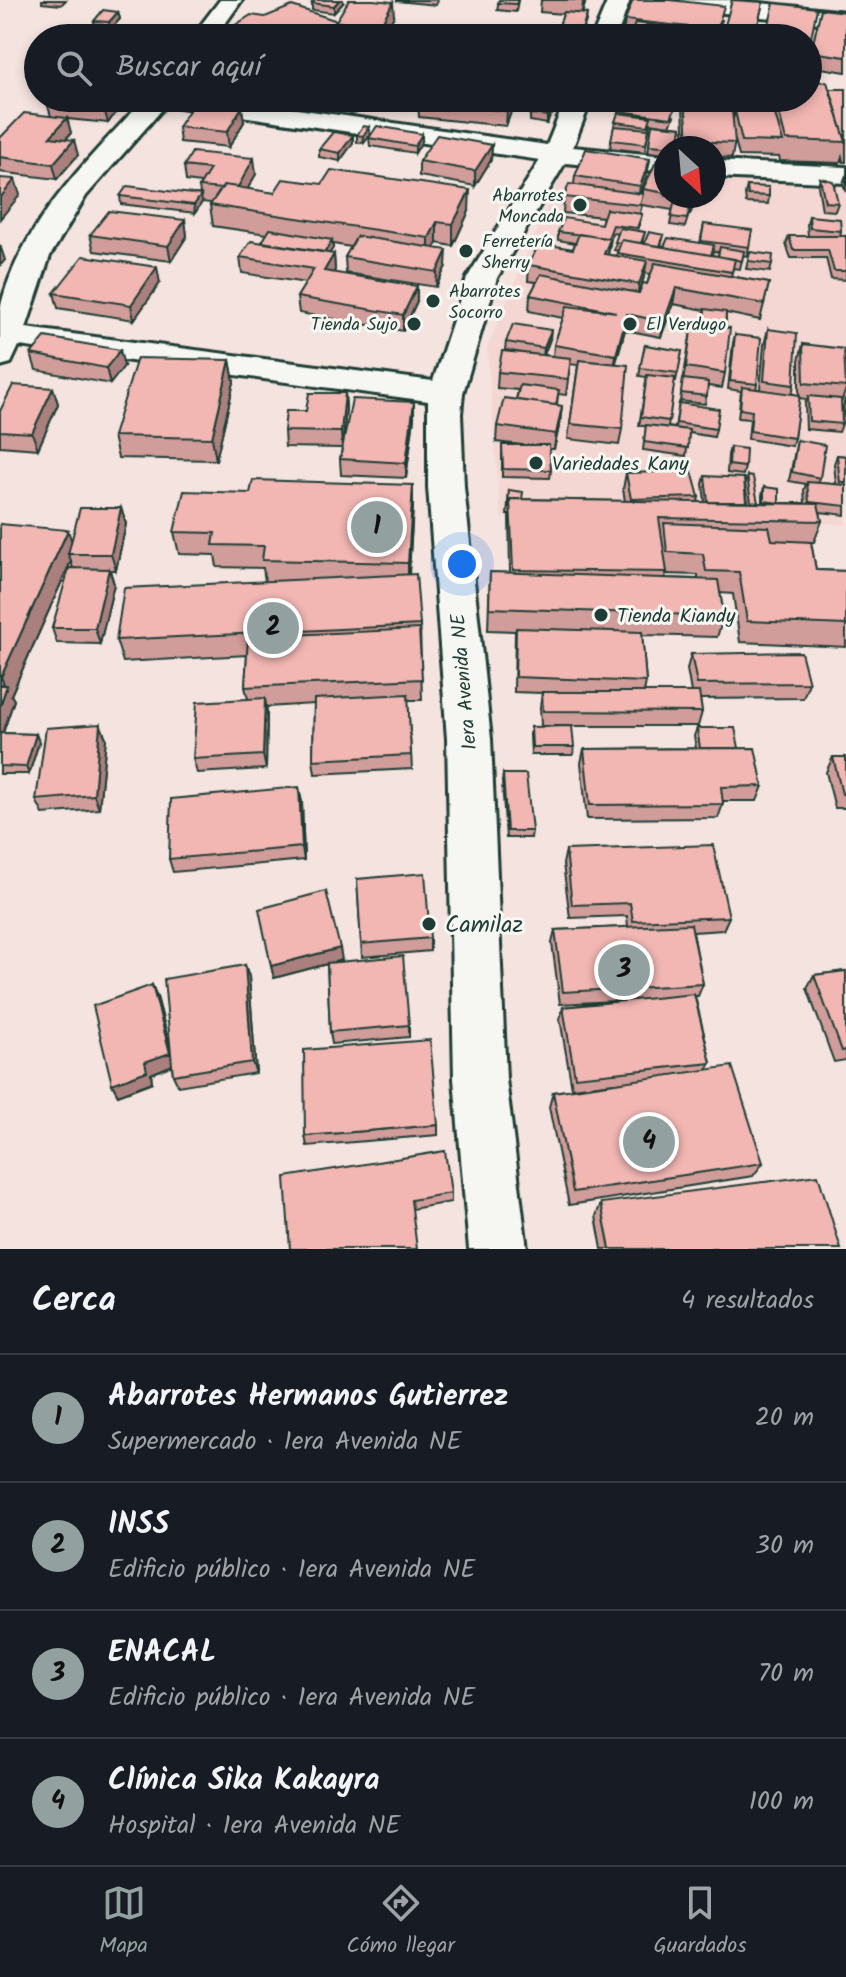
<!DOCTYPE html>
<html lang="es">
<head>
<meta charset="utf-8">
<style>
  body { margin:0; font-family:Kalam,sans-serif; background:#242831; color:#f1f3f6 }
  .compass { position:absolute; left:654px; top:136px; width:72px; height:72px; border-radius:50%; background:#171b24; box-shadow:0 4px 12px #0003; rotate:154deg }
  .you { position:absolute; left:462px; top:564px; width:28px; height:28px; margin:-20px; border:6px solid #fff; border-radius:50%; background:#1a73e8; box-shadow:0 0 0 12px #1a73e833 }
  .badge { display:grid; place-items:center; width:52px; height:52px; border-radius:50%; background:#92a19f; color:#111; font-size:26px; font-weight:700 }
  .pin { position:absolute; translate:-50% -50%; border:4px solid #fff; box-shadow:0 2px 8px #0006 }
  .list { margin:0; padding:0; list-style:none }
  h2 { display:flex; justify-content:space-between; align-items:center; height:104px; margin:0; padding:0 32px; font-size:34px }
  h2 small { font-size:26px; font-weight:400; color:#9ea1a6 }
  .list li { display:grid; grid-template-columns:52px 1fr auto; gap:24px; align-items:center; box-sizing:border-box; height:128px; padding:0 32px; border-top:2px solid #363941 }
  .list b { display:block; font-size:30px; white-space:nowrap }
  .list p { margin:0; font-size:26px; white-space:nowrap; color:#9ea1a6 }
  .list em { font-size:26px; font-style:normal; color:#9ea1a6 }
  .icon { flex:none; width:44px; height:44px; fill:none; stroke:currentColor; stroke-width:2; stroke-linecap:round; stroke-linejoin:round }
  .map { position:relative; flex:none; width:846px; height:1249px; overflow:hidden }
  .search { position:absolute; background:#171b24; box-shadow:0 4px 12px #0003; left:24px; right:24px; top:24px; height:88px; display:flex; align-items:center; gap:20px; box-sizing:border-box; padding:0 28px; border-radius:44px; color:#9ea1a6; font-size:30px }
  .sheet { height:616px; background:#171b24 }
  nav { display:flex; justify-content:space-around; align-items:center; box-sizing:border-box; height:112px; border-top:2px solid #363941; background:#171b24; font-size:22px; color:#9ea1a6 }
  nav a { display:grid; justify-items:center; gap:4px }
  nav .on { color:#92a19f }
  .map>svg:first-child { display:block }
  .built { fill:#f4d6d2 }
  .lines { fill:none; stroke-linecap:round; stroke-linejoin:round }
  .street-casing { stroke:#1f3d34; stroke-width:6 }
  .street { fill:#f6f6f2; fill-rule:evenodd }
  .wall { fill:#d09d9a; stroke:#1f3d34; stroke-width:2; fill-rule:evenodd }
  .shaded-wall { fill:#a9807d; stroke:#1f3d34; stroke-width:2 }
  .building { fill:#f2b7b3; stroke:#1f3d34; stroke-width:2 }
  .poi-dot { fill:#1f3d34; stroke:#f6f6f2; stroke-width:3 }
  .labels { text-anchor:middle; stroke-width:6; stroke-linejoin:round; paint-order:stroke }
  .far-poi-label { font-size:18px; fill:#1f3d34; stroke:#f6f6f2; text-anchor:start }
  .poi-label { font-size:20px; fill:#1f3d34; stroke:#f6f6f2; text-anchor:start }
  .street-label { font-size:20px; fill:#1f3d34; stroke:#f6f6f2 }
  .near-poi-label { font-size:24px; fill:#1f3d34; stroke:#f6f6f2; text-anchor:start }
</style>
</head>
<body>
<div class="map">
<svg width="846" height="1249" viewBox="0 0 846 1249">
  <rect width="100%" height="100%" fill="#f5e3df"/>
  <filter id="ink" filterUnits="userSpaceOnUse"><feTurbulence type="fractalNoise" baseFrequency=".0125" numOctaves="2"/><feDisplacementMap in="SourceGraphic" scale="16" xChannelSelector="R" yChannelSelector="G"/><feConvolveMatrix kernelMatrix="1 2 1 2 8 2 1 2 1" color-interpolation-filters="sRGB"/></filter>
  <g filter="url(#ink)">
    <path class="built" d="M566,162L666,169V196H714V172L846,180V525L783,519L501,517L487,348Z"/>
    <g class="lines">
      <g class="street-casing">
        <path id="street" d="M220,0H242L215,38H191Z
          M608,0H630L616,38H592Z
          M657,0H731L846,12V26L668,7Z
          M145,98H221L547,145L566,98H592L573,147L666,156V172L565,163L497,278L463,393L461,414L464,487L491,739L506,1079L527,1249H469L454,1079L447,739L428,487V401L19,346L11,363L0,366C0,349 0,327 0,310C18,226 89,159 145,98ZM166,105L540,160L467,278L433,381L26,328L50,256L86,196Z
          M714,161L846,167V183L714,177Z"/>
      </g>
      <use href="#street" class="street"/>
    </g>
    <path class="wall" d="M42,0H66L61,5L42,3Z
      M397,0H438L436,5L397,1Z
      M499,0H518L516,12L497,10Z
      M541,0H586L582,13L587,14L586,21L581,36L528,33L556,34L563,14L540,12Z
      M732,0L763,2L755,38L623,34L625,20H722L718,33L724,34Z
      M312,3H343L334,13L312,10Z
      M821,9L846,12V72L808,66Z
      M118,12L120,19L110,30L106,29L107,35L105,38H73L72,35L95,27L94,21Z
      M394,16L381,38H215L265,17L336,21Z
      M830,89H846V162H843L842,157L840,163L780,161L779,156V157L739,156L735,140L732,158L714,157V148H685L683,108L640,103L674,116L670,126L681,127L678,148H666V154L648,152L652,124L663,125L650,123L645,152L610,148L615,122L624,101L613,100V98H757L756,103L767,104V98H808ZM731,102L753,105L751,111H735L733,119Z
      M516,98L506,126L419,117L418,102Z
      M538,98H561V102L552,115L551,114L547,124L530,121V114Z
      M47,103L121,105L108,123L67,119L71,133L66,139L78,155L57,179L0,172V157L51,116Z
      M244,122L229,147L180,142L178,127Z
      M369,127L370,135L364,143L357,142V135Z
      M353,135V143L340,161L319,157V149Z
      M369,138L422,141L415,153L370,146Z
      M492,145L491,160L475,186L419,176V161Z
      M650,159L647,174L640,193L643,194V189L666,162V196H698L690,214H689L685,227L670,225L673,210L642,205L640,213L642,214L638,231L645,232L642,243L664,235L661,246L700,243L704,224L749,247L747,256L743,255L740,269L733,268L731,276L769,283L760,320L726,313L725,373L722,388L708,386L705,404L680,401L692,324L703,325L705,310L673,304L661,337L625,330L615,364L622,429L619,445L568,439L578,365L570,364L566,395L558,394L557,405L562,406L560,422L554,449H549L551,470L550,478L502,477V445H522L496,442L497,426L516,400L518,390L497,388L498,372L523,353L505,350L506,342L550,339L544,355L553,356L554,345L563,318L529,311L530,295L537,282L528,281L529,265L573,249L575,243L558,240V232L601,224L603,217L563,213L564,197L574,184L575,176ZM612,233L618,234L614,250L618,251L616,256L608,255ZM713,251L719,252L718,256L712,255ZM645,273L650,274L647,284L639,293Z
      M184,166L256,174L247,189L274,193L469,211L453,246L437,243L434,248L446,266L436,287L346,273L345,257L351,247L333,244V248L329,254H334L335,270L333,272L417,301L403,331L299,313L297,297L306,283L242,273L240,257L262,243L267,234L213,226L210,205L211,203L202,202L195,213L121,204L120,196L200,194L199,187L201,183L186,181Z
      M846,175V192L843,183Z
      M820,178L838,203L835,211L822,210L818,186Z
      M747,186L769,196L768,204L746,203L745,194Z
      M809,216L841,231L840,236H846V280L831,279L826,258H791L786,244L789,236H808L807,224Z
      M185,220L187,236L171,261L94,251L90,235Z
      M750,252L772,264L770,272L746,269Z
      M160,283L134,320L58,308L54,293Z
      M768,329L794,385L792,394L799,395V360L803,344L846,380V389L841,403L842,424L839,432L806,429L805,404L807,399L799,398L794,438L792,446L748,439L750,419L738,418L741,391L728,389L733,343L735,335L757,384L756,389H760L764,345Z
      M645,345L682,351L676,381H674L668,427L675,428L679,403L716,429L714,437L689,433L686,456L643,450L646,426H639L647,377L639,376Z
      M31,354L124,366L110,384L36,370Z
      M230,360L234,382L216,460L118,458L113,436Z
      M53,388L58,404L38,449L0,446V411Z
      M345,393L346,409L343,444L414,402V418L406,478L341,475L340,459L342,448L285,447L284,431Z
      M845,399H846V443L845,425L846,422H845L843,407Z
      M797,440L820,478L818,483L836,484L834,464L837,455L846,456L845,515L820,512L822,521L814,542H811L816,570L846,571V647L740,642L733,594L720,593L724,616L717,637L642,635L646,682L644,692H691L687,669L691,654L809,683L803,698L700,699L702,712L698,726H541L540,707L542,693L514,692L515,631L488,630L490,572L510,573L509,515H507L509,490L522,499L625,501L623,489L626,473L699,497L698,502H705L703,484L705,476L748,502L745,485L747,476L758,503H762V495L764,487L779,503H805L804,490L806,484L789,481ZM666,574L698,575V579L665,578Z
      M730,447L745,467L743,475L727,473L728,455Z
      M413,485V506L409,575L420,625L422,700H408L412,769L315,774L313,760L314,704L266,707L267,712L266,769L197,773L193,759L248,699L245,687L247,655L123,662L116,640L265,581L263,568L217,567L215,555L179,554L174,532L250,493Z
      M121,508L126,524L116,570H110L114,584L100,644L57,643L52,628L73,569L71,561L11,695L14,700L3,733L36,734L39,742L29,774H0V524L72,542Z
      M100,724L106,738L99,809L43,814L36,800Z
      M531,727L574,747L573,755H531L530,735Z
      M697,728L739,748L763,786L757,801H723V804L718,818L587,819L581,763L584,749L696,748L694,736Z
      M833,757H846V808H835L826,772Z
      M503,774L532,831L531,838H506L502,782Z
      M302,802L304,860L173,872L169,859Z
      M566,850L729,917L723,930L693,932L703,984L698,996H695L711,1063L707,1070L763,1163L753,1176L569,1205L549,1107L553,1092L614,1083L572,1088L560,1019L563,1007L631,1000L560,1004L552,943L555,930L628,927L627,916L570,918L563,864Z
      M357,879L430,938V951L362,957Z
      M342,960L332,963L409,1025V1037L332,1044L330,1032L327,964L274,978L271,966Z
      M245,965L249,977L256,1073L178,1086L173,1075L172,1065L151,1074L152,1082L118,1095L112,1084L152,985L157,997L171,1051Z
      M846,971V1060L834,1062L807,988L814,975Z
      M438,1125V1135L307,1146L305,1136Z
      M285,1177L451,1193V1202L412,1209Z
      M601,1203L841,1249H602L596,1216Z"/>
    <path class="shaded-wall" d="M339,0H343V3L334,13V6Z
      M583,0H586L582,15L583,1Z
      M393,2L394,16L381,38H379V28Z
      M118,12L120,19L110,30L109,22Z
      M106,28L107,35L105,38H97Z
      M488,28L487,36L486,38H481Z
      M112,98H119L121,105L108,123L104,108Z
      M511,98H516L506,126L507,111Z
      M559,98H561V102L552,115L553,107Z
      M242,107L244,122L229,147L227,132Z
      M551,108L550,116L547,124V116Z
      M67,118L71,133L54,152L50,137Z
      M369,127L370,135L364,143L363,136Z
      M422,134V141L415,153V146Z
      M353,135V143L340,161V153Z
      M74,140L78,155L57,179L53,164Z
      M492,145L491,160L475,186V171Z
      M254,158L256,174L238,206L236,190Z
      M650,159L647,174L638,201L640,186Z
      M15,179L20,195L0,219V198Z
      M470,190L469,211L453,246V224Z
      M201,195L202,202L195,213L194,205Z
      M694,196H698L690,214L693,198Z
      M185,220L187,236L171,261L168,246Z
      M437,222V243L429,259V238Z
      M610,239L608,254L602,270L604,254Z
      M332,240L333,248L325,260V252Z
      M0,245L5,260L0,266Z
      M447,250L446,266L436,287L437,272Z
      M334,254L335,270L326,286L324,271Z
      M647,261L644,277L637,300L639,284Z
      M157,267L160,283L134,320L131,305Z
      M417,286V301L403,331V315Z
      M676,288L673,304L661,337L664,322Z
      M627,314L625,330L614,370L616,355Z
      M551,330L550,339L543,357L544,348Z
      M120,350L124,366L110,384L106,368Z
      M230,360L234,382L216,460L212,438Z
      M53,388L58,404L38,449L32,433Z
      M345,393L346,409L342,448L341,432Z
      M414,402V418L406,478V463Z
      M562,406L560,422L554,449L556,434Z
      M413,485V506L408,585V563Z
      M121,508L126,524L116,570L111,554Z
      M68,530L75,552L68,554L71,561L11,695L14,700L0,741V706L6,689L1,677Z
      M109,569L114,584L100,644L95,628Z
      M265,698L267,712L266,769L263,755Z
      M100,724L106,738L99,809L94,795Z
      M36,734L39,742L29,774L26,767Z
      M299,787L302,802L304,860L302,847Z
      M340,948L342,960L274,978L271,966Z
      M245,965L249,977L256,1073L252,1062Z
      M152,985L157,997L175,1064L151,1074L152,1082L118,1095L112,1084L145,1062Z"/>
    <path class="building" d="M315,0H339L334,6L312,3Z
      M349,0H373L393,2L379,28L349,25L336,21Z
      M499,0H518L516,4L498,3Z
      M633,0H670L724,6L717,30L625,20Z
      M732,0L763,2L756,33L724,29Z
      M774,3L817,8L810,43L808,42V38L766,37Z
      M292,6L368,31L370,38H215L251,15L265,17Z
      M821,9L846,12V57L811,52Z
      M103,10L118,12L109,22L94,21Z
      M564,12L587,14L580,36L556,34Z
      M635,23L759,38H630Z
      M81,25L106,28L97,38L72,35Z
      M461,25L488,28L481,38H452Z
      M493,28L528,33L526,38H487Z
      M529,31L582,36V38H526Z
      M808,81L827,82L846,142L786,140L775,98H808Z
      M830,89H846V142Z
      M51,98H112L104,108L47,103Z
      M420,98H511L507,111L418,102Z
      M538,98H559L553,107L535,104Z
      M685,98L731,99L735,143L688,141Z
      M624,101L675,108L671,118L620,111Z
      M194,103L242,107L227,132L178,127Z
      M753,103L772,104L783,142L742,141L735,111H755Z
      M534,106L551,108L547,116L530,114Z
      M24,113L67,118L50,137L74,140L53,164L0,157V138Z
      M618,113L651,117L648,126L615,122Z
      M652,124L681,127L678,147L649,145Z
      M363,126L369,127L363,136L357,135Z
      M377,126L422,134L415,146L369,138Z
      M614,126L649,129L646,144L611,140Z
      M333,132L353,135L340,153L319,149Z
      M437,135L492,145L475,171L419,161Z
      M586,149L650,159L640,186L575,176Z
      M192,152L254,158L238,187L224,185L222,189L199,187L210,169L184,166Z
      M657,160L666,162V193L643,189Z
      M331,170L470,190L453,224L437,222L429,238L210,205L224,185L274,193L283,179L322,184Z
      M0,178L15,179L0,198Z
      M820,178L833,181L838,203L825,202Z
      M569,184L643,194L640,205L564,197Z
      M127,186L201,195L194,205L120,196Z
      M747,186L769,187V196L748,195Z
      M674,204L690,207L687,219L671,217Z
      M606,209L642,214L637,228L613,225L608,238L558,232L564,218L601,224Z
      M109,211L185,220L168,246L90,235Z
      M809,216L840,219L841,231L810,228Z
      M704,224L752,230L749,247L701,241Z
      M620,228L645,232L641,243L622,240L620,243L615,242Z
      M270,229L332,240L325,252L262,242Z
      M649,232L664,235L660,246L644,244Z
      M579,234L610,239L604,254L647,261L639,284L529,265L539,243L573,249Z
      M357,236L447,250L437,272L345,257Z
      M789,236H846V271H834L828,250H793Z
      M668,238L714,245L711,255L664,247Z
      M622,240L735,259L732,272L617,253Z
      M251,241L334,254L324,271L417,286L403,315L297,297L314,269L240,257Z
      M720,247L744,251L742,261L718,256Z
      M750,252L773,255L772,264L748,261Z
      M83,256L157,267L131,305L54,293Z
      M655,263L769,283L764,304L676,288L664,322L627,314L616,355L554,345L567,306L616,312L530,295L541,274L639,293L643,283L647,284Z
      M705,309L726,312L725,328L704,325Z
      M513,324L551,330L544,348L506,342Z
      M692,324L730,328L725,373L686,367Z
      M768,329L797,333L794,385L764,381Z
      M735,335L761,338L757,384L730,381Z
      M45,337L120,350L106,368L31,354Z
      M803,344L844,349L846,387L804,383Z
      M645,345L682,351L678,373L640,368Z
      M502,351L571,358L568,379L498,372Z
      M137,358L230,360L212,438L113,436Z
      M579,360L628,365L622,429L570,424Z
      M647,375L675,378L669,421L641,417Z
      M683,379L708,382L707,396L681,393Z
      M13,385L53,388L32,433L0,431V411Z
      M520,385L559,390L556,405L516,400Z
      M742,387L800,395L794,438L750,431L752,411L740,409Z
      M309,393H345L341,432L284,431L286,411H306Z
      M808,396L841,399L842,424L809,421Z
      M504,398L562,406L556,434L497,426Z
      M352,399L414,402L406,463L340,459Z
      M679,403L719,409L716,429L676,423Z
      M646,425L689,430L688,448L644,442Z
      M797,440L825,445L820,478L792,472Z
      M502,445H549L551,470L503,469Z
      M730,447L746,449L745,467L729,465Z
      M837,455L846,456V482H840Z
      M692,471L699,497L631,499L626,473Z
      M705,476L744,478L746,502H708Z
      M747,476L753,477L758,503L751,502Z
      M253,480L413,485L408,563L262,560L264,546L213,545L215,533L174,532L184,491L250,493Z
      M807,482L846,485V506L809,502Z
      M764,487L779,489V503L764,501Z
      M509,490L523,492L522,499H510V507H508Z
      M510,499L818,504L822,521L659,518L667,572L513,570Z
      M80,508H121L111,554H68Z
      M664,523L769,527L772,540L811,542L816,570L846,571V625L747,621L739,572L706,571L703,554L667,552Z
      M0,524L68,530L1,677H0Z
      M69,568L109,569L95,628H52Z
      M490,572L718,580L724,616L489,608Z
      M416,574L420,625L116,640L124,588Z
      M516,628L642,632L646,682L515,677Z
      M419,629L422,679L245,687L248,637Z
      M801,652L809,683L697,684L691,654Z
      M0,685H7L0,706Z
      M542,692H699L702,712L543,711Z
      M408,694L411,755L313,760L314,699Z
      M265,698L263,755L193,759L197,702Z
      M100,724L94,795L36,800L46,728Z
      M572,726L574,747H532L531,727Z
      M697,728H735L739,748H700Z
      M0,733L36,734L26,767L0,766Z
      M755,748L763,786L721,787L723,804L590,805L584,749Z
      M833,757H846V794H842Z
      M503,774H526L532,831H507Z
      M299,787L302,847L169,859L171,799Z
      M713,845L729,917L633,921L630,903L572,905L566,850Z
      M425,873L430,938L361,944L357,879Z
      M326,891L340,948L271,966L259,909Z
      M691,924L703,984L563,992L555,930Z
      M403,956L409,1025L330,1032L327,963Z
      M245,965L252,1062L173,1075L164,979Z
      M846,971V1050L842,1051L814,975Z
      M152,985L170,1053L145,1062L147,1071L112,1084L93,1006Z
      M694,994L711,1063L575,1077L563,1007Z
      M430,1040L438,1125L305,1136L304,1050Z
      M732,1066L763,1163L573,1192L553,1092Z
      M445,1151L451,1193L411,1200L417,1249H290L285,1177Z
      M818,1175L841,1249H610L601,1203Z"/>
  </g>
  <g class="poi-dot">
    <circle cx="580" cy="205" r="8"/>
    <circle cx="466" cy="251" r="8"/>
    <circle cx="433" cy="301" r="8"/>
    <circle cx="414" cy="324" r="8"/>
    <circle cx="630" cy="324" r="8"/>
    <circle cx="536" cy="463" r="8"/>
    <circle cx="601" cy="615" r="8"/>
    <circle cx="429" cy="924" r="8"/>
  </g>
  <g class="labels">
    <g class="far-poi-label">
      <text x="564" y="201" text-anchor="end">Abarrotes<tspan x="564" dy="21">Moncada</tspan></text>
      <text x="482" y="247">Ferretería<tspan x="482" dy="21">Sherry</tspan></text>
      <text x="449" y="297">Abarrotes<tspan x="449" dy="21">Socorro</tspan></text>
      <text x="398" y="330" text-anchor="end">Tienda Sujo</text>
      <text x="646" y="330">El Verdugo</text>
    </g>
    <g class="poi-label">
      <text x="552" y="470">Variedades Kany</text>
      <text x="617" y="622">Tienda Kiandy</text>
    </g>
    <g class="street-label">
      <text transform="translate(463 682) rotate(-95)" y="7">1era Avenida NE</text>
    </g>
    <g class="near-poi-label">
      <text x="445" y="932">Camilaz</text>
    </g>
  </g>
</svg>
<svg class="compass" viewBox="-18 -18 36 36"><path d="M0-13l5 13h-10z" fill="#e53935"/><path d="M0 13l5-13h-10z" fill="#9ea1a6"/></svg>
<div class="you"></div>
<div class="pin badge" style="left:377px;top:527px">1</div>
<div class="pin badge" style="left:273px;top:628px">2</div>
<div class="pin badge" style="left:624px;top:970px">3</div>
<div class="pin badge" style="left:649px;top:1142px">4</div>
<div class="search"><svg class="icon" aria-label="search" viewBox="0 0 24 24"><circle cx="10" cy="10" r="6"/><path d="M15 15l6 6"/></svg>Buscar aquí</div>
</div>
<section class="sheet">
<h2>Cerca<small>4 resultados</small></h2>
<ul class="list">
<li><span class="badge">1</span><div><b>Abarrotes Hermanos Gutierrez</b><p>Supermercado · 1era Avenida NE</p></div><em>20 m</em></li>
<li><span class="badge">2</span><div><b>INSS</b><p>Edificio público · 1era Avenida NE</p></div><em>30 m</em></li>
<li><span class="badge">3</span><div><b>ENACAL</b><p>Edificio público · 1era Avenida NE</p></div><em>70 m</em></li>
<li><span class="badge">4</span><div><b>Clínica Sika Kakayra</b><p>Hospital · 1era Avenida NE</p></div><em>100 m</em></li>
</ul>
</section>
<nav>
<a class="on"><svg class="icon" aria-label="map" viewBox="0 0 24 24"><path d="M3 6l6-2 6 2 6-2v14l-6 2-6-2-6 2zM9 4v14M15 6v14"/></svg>Mapa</a>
<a><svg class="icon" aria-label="directions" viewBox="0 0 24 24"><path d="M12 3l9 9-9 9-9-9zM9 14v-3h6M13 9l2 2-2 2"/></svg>Cómo llegar</a>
<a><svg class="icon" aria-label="saved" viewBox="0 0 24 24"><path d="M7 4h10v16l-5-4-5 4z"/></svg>Guardados</a>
</nav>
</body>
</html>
